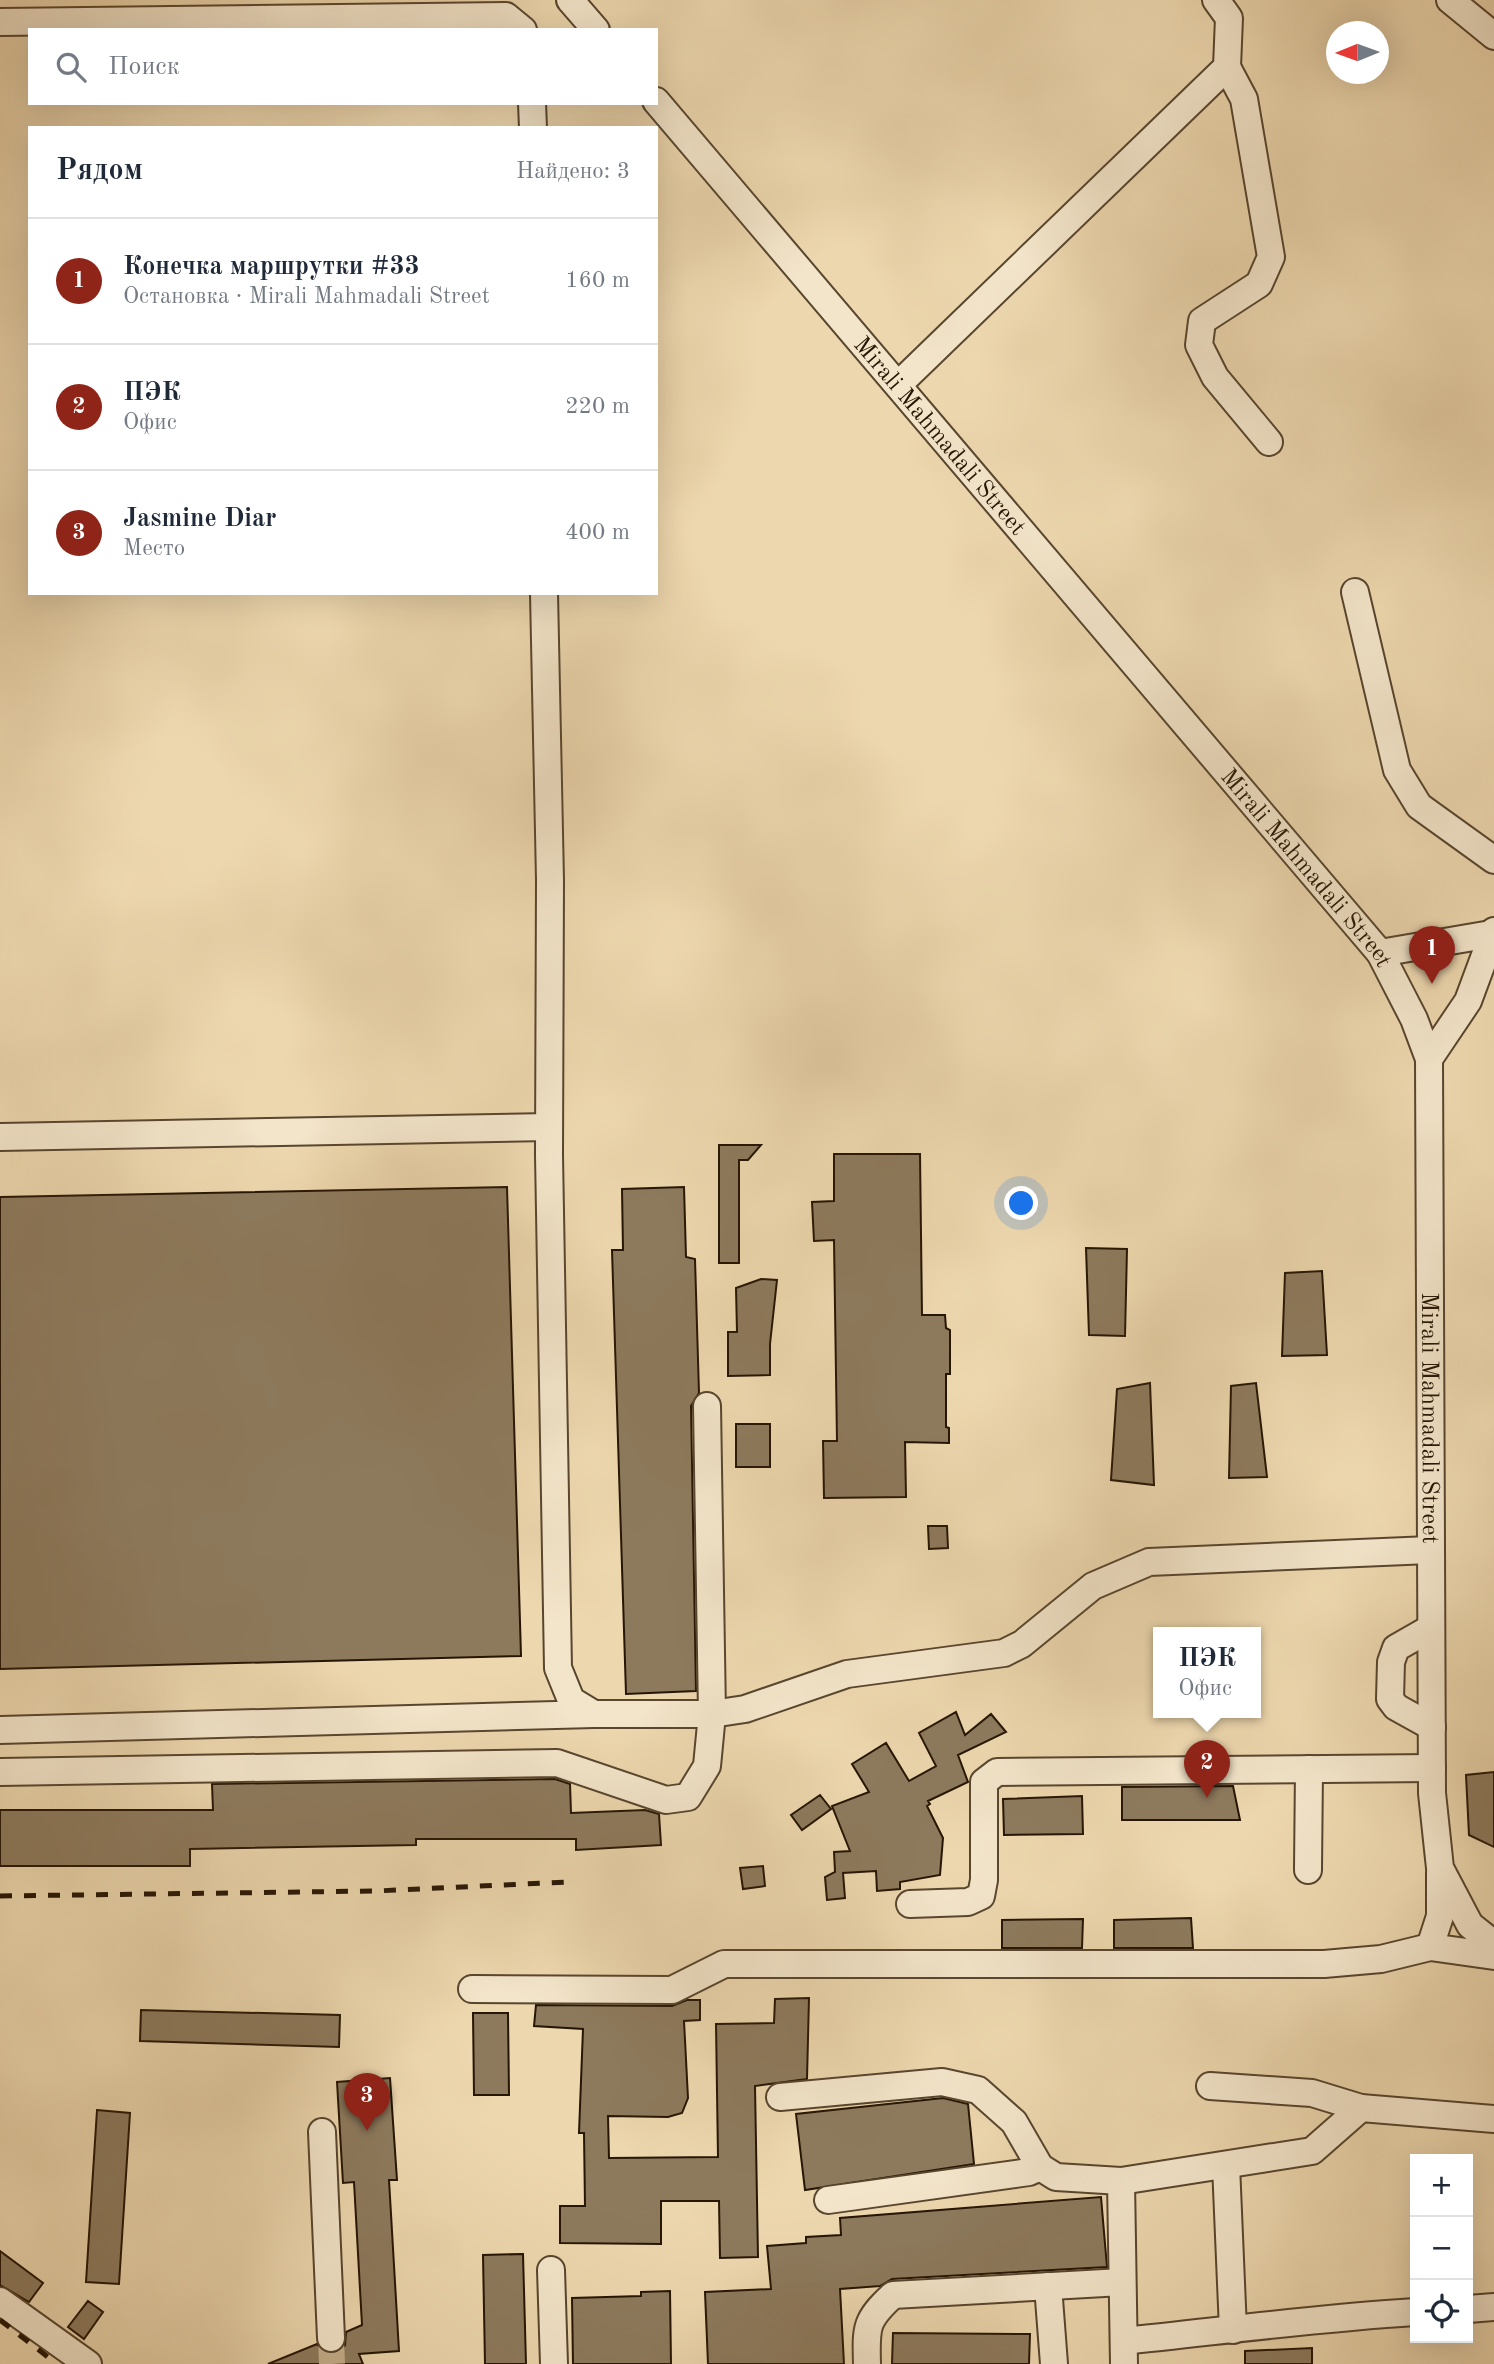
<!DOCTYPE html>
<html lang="ru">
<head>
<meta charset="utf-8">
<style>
  body { margin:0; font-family:"Old Standard TT",serif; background:#f2f2f3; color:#1f2937 }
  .controls { position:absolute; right:21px; bottom:21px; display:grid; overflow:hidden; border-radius:0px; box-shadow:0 7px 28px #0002 }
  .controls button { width:63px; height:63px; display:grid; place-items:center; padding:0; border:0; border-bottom:2px solid #e0e1e3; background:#fff; color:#1f2937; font:35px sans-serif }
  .compass { position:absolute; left:1326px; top:21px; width:63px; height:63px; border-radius:50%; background:#fff; box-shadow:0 7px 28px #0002; rotate:269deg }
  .you { position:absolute; left:1022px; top:1204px; width:24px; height:24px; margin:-18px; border:5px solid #fff; border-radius:50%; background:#1a73e8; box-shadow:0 0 0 10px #1a73e833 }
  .badge { display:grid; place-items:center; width:46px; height:46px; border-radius:50%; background:#8f2418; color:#fff; font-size:23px; font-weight:700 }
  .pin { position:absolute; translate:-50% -58px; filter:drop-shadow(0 2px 4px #0008) }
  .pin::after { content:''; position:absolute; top:37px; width:24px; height:21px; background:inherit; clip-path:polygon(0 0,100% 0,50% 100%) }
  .popup { position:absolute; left:1153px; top:1627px; width:108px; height:91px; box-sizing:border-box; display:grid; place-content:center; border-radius:0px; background:#fff; filter:drop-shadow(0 2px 5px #0005); font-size:23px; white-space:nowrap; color:#747a83 }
  .popup b { font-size:26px; color:#1f2937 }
  .popup::after { content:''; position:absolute; left:50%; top:100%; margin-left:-14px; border:14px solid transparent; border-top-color:#fff }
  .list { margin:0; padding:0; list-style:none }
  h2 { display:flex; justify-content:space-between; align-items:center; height:91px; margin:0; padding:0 28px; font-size:30px }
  h2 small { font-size:23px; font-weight:400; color:#747a83 }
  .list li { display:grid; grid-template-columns:46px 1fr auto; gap:21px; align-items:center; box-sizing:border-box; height:126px; padding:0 28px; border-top:2px solid #e0e1e3 }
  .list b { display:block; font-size:26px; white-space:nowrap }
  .list p { margin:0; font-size:23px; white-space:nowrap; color:#747a83 }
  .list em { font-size:23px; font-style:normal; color:#747a83 }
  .icon { flex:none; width:38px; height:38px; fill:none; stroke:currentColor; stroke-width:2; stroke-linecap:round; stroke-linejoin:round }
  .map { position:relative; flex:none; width:1494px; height:2364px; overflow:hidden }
  .search { position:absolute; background:#fff; box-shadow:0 7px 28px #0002; left:28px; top:28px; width:630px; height:77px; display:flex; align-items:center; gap:18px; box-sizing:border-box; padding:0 24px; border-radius:0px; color:#747a83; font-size:26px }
  .panel { position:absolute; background:#fff; box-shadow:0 7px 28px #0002; left:28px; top:126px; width:630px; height:469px; border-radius:0px }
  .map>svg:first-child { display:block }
  .building { fill:#8d7a5d; stroke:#261605; stroke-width:2 }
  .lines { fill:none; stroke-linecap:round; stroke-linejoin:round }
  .minor-tunnel { stroke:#c5b08c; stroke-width:26; stroke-dasharray:26 13; stroke-linecap:butt }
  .minor-casing { stroke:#58462f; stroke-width:30 }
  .minor { stroke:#f3e5ca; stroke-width:26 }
  .rail { stroke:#261605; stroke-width:5; stroke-dasharray:12 12; stroke-linecap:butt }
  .labels { text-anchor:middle; stroke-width:5; stroke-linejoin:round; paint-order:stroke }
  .street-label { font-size:24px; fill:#261605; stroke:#f3e5ca }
</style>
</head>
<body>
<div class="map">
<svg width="1494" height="2364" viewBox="0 0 1494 2364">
  <rect width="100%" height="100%" fill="#edd7ae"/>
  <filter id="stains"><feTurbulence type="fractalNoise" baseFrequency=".00286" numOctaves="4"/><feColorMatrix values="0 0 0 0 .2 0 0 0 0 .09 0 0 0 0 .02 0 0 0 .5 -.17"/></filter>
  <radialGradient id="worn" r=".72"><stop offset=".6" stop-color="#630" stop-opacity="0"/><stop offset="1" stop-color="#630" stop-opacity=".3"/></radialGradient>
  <path class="building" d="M719,1145H761L748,1160H739V1263H719Z
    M834,1154H920L922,1315H945L946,1328L950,1330V1374H946V1427L949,1428V1443L905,1442L906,1497L824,1498L823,1441H837L834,1240L814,1241L812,1202L834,1201Z
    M507,1187L521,1656L0,1669V1197Z
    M684,1187L686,1257L695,1259L699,1393L691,1406L696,1691L626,1694L612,1250H623L622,1189Z
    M1086,1248L1127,1249L1125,1336L1089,1335Z
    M1322,1271L1327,1355L1282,1356L1285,1273Z
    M761,1279L777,1280L770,1344V1375L728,1376V1332H737L736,1288Z
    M1150,1383L1154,1485L1111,1480L1117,1389Z
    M1256,1383L1267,1477L1229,1478L1231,1386Z
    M736,1424H770V1467H736Z
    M928,1526H947L948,1548L929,1549Z
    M956,1712L965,1735L991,1714L1006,1732L958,1755L968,1782L928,1801L930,1804L927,1806L943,1838L940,1875L900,1882V1889L877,1891L876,1871L843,1873L845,1898L827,1900L825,1877L835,1872L834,1852L850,1851L832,1806L869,1792L852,1764L886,1743L909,1781L936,1766L919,1733Z
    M1494,1772V1847L1469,1835L1466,1775Z
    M555,1779L570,1784L571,1813L645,1810L659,1814L661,1845L576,1850V1839H416V1845L190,1849V1866H0V1810H213L212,1784Z
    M1233,1786L1240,1820H1122V1787Z
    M820,1795L831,1809L802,1830L791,1815Z
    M1082,1796L1083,1834L1004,1835L1003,1799Z
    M763,1866L765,1886L743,1889L740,1868Z
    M1191,1918L1193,1948H1114V1920Z
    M1083,1919L1082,1948H1002V1920Z
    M809,1998L807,2079L755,2086L758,2257L720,2258L719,2201H661V2244L560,2243V2206H585L584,2133H579L583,2029L534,2026L536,2005L672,2006L687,2000H700V2020L684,2021L688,2098L682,2113L668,2117L608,2116L609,2158L718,2157L716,2024L774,2023L775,1999Z
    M141,2010L340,2015L339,2047L140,2041Z
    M473,2013H508L509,2095H474Z
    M390,2078L397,2180H389L399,2351L359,2354L363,2364H268L317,2344L324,2352H339L345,2345L346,2332L362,2325L354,2182L343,2183L337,2082Z
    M943,2098L968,2104L974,2164L805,2190L796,2114Z
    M97,2110L130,2113L119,2284L86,2282Z
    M1101,2197L1107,2267L892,2279L880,2286L840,2289L844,2364H708L705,2292L771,2289L767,2246L806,2243V2237L841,2235L840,2218Z
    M0,2251L43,2283L29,2302L0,2285Z
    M523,2254L526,2364H485L483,2255Z
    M670,2291L671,2364H573L572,2298L641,2296V2292Z
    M88,2301L103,2312L84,2339L68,2327Z
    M893,2333L1030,2334L1029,2364H892Z
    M1312,2348V2364H1245V2351Z"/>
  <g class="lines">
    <path class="minor-tunnel" d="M331,2338L332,2364"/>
    <g class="minor-casing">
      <g id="minor">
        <path d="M570,0L596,30"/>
        <path d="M1450,0L1494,36"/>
        <path d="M0,22L506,16L523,30"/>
        <path d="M1227,67L1244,99L1271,257L1259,284L1202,321L1199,345L1215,377L1269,442"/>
        <path id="s1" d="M656,101L1380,953L1414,1019L1429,1059L1432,1793L1440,1868L1470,1925L1494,1944"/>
        <path d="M532,103L533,128"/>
        <path d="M898,385L1227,67L1229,18L1216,0"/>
        <path d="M1355,592L1397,770L1419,806L1494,860"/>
        <path d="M544,593L550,880L549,1155L558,1668L571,1700L594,1714H712L745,1709L847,1674L1004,1653L1022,1644L1093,1586L1149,1562L1430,1550"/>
        <path d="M1380,953L1491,934"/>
        <path d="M1429,1059L1468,1001L1494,931"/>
        <path d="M0,1137L549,1127"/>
        <path d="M1431,1628L1396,1648L1391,1662L1390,1699L1396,1707L1432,1727"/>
        <path d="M0,1730L594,1714"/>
        <path d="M0,1772L557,1763L666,1800L688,1797L707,1766L712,1714L707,1406"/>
        <path d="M1308,1870L1309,1769"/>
        <path d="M910,1904L968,1902L981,1896L984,1880V1782L997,1772L1432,1768"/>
        <path d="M1430,1947L1440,1916V1873"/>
        <path d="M472,1989L672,1990L724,1964H1324L1381,1959L1430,1947L1494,1956"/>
        <path d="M1210,2086L1312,2093L1361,2108"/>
        <path d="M780,2097L942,2082L978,2090L1014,2122L1040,2167L1056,2177L1121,2181L1312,2151L1361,2108L1494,2119"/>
        <path d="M322,2132L331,2338"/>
        <path d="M1226,2165L1233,2330"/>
        <path d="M1121,2181L1124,2364"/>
        <path d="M828,2200L1029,2172L1040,2167"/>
        <path d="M551,2270L554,2364"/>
        <path d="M1048,2286L1054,2364"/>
        <path d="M0,2301L88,2364"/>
        <path d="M1468,2309L1494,2307"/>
        <path d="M1124,2341C1221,2331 1317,2318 1415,2312"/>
        <path d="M867,2364C866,2328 865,2320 893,2295L1122,2282"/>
      </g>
    </g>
    <use href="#minor" class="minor"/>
    <path class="rail" d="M0,1896L376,1891L567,1882
      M0,2320L57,2364"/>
  </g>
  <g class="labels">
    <g class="street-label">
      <text dy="8" stroke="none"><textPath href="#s1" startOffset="439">Mirali Mahmadali Street</textPath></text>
      <text dy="8" stroke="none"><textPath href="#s1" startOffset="1006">Mirali Mahmadali Street</textPath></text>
      <text dy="8" stroke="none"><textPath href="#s1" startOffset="1594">Mirali Mahmadali Street</textPath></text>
    </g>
  </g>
  <rect width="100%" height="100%" filter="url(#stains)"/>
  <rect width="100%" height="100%" fill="url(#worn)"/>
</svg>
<div class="controls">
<button>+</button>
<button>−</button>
<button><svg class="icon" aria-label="locate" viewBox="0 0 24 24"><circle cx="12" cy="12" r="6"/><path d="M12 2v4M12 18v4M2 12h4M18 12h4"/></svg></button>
</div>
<svg class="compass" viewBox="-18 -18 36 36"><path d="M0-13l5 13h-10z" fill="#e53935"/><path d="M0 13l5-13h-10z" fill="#747a83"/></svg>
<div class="you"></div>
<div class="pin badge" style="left:1432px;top:984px">1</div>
<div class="pin badge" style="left:1207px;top:1798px">2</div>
<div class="popup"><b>ПЭК</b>Офис</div>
<div class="pin badge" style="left:367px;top:2131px">3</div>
<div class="search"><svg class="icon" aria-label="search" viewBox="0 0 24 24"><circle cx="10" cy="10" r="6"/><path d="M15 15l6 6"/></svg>Поиск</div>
<section class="panel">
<h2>Рядом<small>Найдено: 3</small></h2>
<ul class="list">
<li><span class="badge">1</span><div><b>Конечка маршрутки #33</b><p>Остановка · Mirali Mahmadali Street</p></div><em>160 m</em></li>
<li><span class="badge">2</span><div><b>ПЭК</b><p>Офис</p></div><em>220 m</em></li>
<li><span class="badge">3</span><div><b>Jasmine Diar</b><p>Место</p></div><em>400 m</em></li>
</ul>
</section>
</div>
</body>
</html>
